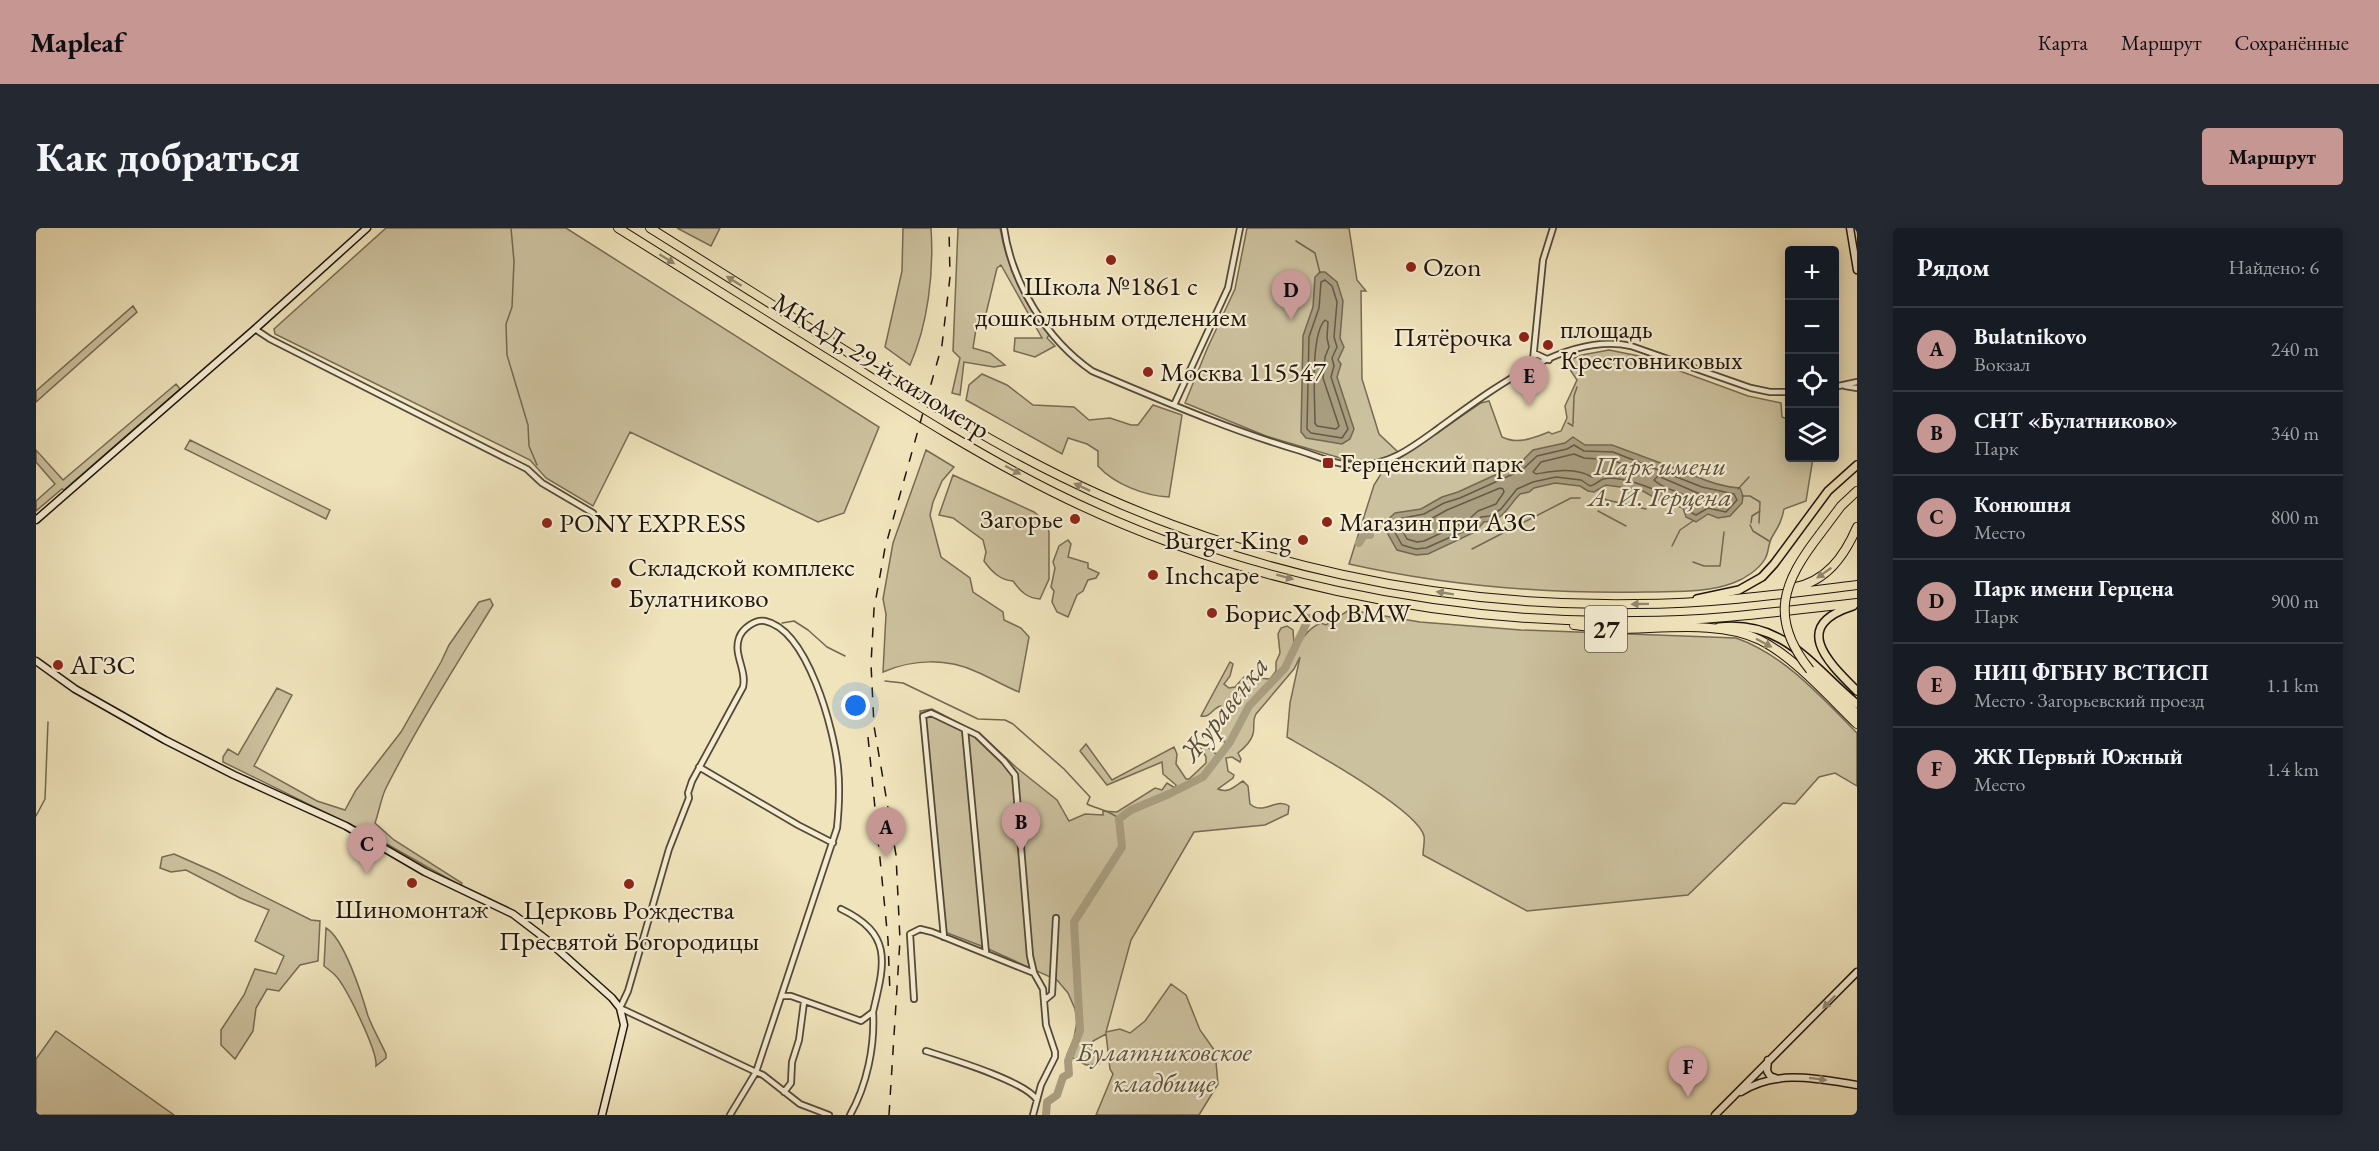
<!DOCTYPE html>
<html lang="ru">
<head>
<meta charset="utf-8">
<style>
  body { margin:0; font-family:"EB Garamond",serif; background:#242831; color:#f1f3f6 }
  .controls { position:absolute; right:18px; top:18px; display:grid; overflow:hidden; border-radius:6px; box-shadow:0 3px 15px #0003 }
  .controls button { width:54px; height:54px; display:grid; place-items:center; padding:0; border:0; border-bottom:2px solid #363941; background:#171b24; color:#f1f3f6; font:30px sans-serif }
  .you { position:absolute; left:820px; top:478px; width:21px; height:21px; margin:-15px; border:4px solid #fff; border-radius:50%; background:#1a73e8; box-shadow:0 0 0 9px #1a73e833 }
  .badge { display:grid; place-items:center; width:39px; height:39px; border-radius:50%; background:#c59692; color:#111; font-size:20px; font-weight:700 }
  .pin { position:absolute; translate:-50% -50px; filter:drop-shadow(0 2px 3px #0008) }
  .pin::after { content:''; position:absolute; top:32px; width:21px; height:18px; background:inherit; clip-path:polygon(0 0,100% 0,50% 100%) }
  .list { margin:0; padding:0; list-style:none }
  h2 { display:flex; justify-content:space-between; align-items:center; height:78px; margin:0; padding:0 24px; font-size:26px }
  h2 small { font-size:20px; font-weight:400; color:#9ea1a6 }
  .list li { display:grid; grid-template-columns:39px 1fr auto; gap:18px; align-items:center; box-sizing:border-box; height:84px; padding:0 24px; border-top:2px solid #363941 }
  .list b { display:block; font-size:22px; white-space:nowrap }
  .list p { margin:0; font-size:20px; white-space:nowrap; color:#9ea1a6 }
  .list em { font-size:20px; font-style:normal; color:#9ea1a6 }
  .icon { flex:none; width:33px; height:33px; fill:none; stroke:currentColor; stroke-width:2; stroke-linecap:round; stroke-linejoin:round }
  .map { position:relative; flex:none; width:1821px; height:887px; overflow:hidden; border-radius:6px }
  header { display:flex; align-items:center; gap:36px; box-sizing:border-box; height:84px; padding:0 30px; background:#c59692; color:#111 }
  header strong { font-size:28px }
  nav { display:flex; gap:33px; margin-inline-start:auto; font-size:21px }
  .intro { display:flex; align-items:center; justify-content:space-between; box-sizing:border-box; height:144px; padding:0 36px }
  h1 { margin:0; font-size:42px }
  .button { padding:15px 27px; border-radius:6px; background:#c59692; color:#111; font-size:21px; font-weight:700 }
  main { display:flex; gap:36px; padding:0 36px }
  aside { flex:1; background:#171b24; border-radius:6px; box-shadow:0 3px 15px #0003 }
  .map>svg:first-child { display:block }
  .green { fill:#ccc19e; stroke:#766b54; stroke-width:1.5 }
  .water { fill:#a99e80; stroke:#726751; stroke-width:1.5 }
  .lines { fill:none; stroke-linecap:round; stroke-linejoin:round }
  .shore { stroke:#645a46; stroke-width:1.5 }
  .stream { stroke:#726751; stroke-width:1.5 }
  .river { stroke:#a99e80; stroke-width:8 }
  .street-casing { stroke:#534937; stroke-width:8 }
  .secondary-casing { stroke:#1f150b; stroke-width:9 }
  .primary-casing { stroke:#1f150b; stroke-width:10 }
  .highway-casing { stroke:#1f150b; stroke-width:10 }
  .street { stroke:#f5edd3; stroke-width:4.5 }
  .secondary { stroke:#f5edd3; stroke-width:6 }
  .primary { stroke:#f0e4bc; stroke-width:7 }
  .highway { stroke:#f0e4bc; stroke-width:8 }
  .rail { stroke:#1f150b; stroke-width:1.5; stroke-dasharray:10 10; stroke-linecap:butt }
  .highway-bridge-casing { stroke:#1f150b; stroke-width:10; stroke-linecap:butt }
  .highway-bridge { stroke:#f0e4bc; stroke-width:8 }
  .oneway { fill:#92876c }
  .oneway2 { fill:#958c79 }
  .poi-dot { fill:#8f2418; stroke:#f5edd3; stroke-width:2 }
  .labels { text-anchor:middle; stroke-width:4.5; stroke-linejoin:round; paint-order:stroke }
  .shield { fill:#f5edd3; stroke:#5f5647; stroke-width:1.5 }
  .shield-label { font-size:26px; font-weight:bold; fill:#1f150b }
  .poi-label { font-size:27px; fill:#1f150b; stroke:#f5edd3; text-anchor:start }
  .street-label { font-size:27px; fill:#1f150b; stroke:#f5edd3 }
  .park-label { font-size:27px; font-style:italic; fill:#5c513e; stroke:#f5edd3 }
  .water-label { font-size:28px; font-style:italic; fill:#564c3a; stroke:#f5edd3 }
</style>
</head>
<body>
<header>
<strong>Mapleaf</strong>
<nav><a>Карта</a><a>Маршрут</a><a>Сохранённые</a></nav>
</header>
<div class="intro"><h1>Как добраться</h1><a class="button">Маршрут</a></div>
<main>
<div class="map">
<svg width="1821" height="887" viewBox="0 0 1821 887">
  <rect width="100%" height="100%" fill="#f0e4bc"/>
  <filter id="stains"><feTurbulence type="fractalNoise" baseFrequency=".00333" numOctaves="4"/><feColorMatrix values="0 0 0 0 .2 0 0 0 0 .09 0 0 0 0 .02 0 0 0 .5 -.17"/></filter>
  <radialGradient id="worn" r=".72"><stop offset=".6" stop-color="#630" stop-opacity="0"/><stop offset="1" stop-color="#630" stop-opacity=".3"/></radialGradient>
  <path class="green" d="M350,0H530L843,199L808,285L782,294L594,204L557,278L510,250L494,232L239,106L238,101Z
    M641,0H684L675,18Z
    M867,0H895C898,45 892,96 874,137L849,119L866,43Z
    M922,0H964C971,40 987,75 1013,107L1011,110L1019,118L999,129L978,123L979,110H1006L965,37L961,40L949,90L941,95L937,120L954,125L969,137L958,139L928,134L924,167L916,165L924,130L917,123Z
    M1211,0H1313L1321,52L1330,63H1325L1326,151L1343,206L1363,225L1335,234L1311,232L1230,208L1149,175L1171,121L1199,61Z
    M97,78L101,84L0,174V163Z
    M1573,122L1603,128L1712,168L1745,175L1746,189L1753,192L1754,230H1777L1770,273L1748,281C1746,293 1742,299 1736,309C1732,316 1733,324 1729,331C1723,341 1709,351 1697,355C1671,365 1639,363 1611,364C1511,366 1411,358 1313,336L1338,257L1348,241L1445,175L1453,173L1466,209C1482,217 1497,210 1513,204L1516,206L1525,203L1531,190L1529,178L1541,152L1529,134L1546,127Z
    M946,146L971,157L997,177L1038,179L1053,192L1074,190L1095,197H1102L1117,177L1146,187L1133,269C1109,268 1078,256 1062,238V223L1051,216L1032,210L1026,226L930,172L933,157Z
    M140,156L144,161L28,262L26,261L0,283V273L19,256L0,234V222L27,252Z
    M154,212L294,282L290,291L149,221Z
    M890,222L918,239L906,253L897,274L894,287L905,329L934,350L937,364L967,384L968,392L985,400L993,409L983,464C968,458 955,450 941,444C911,430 877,431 847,444L850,386L847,371L857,315Z
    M917,247L998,284L1011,295L1013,305V351L1004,371C991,370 985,364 977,353C964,352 956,344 948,333L950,324L947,312L917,290L903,287Z
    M1032,312L1035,316L1032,329L1052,335V340L1063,345L1060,350L1052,352L1047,363L1041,367L1032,389L1021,384L1016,374L1018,363L1015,359L1019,340L1017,334L1023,318Z
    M454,371L457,377C420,437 382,497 350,560C345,570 343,584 339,595L358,612L426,655L425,658L333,606L187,534V529L192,521L202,527L241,460L256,467L218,538L281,573L309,582L320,562L365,504L405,434L413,417L443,374Z
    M1313,382L1384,394L1485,402L1700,410C1749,427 1786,470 1821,505V558L1799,545L1783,549L1759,576L1747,575L1652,667L1491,683L1387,627C1387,621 1389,614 1388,608C1382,582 1277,524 1251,509L1254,475L1264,429L1258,441L1220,486C1216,493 1219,499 1217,506C1215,514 1207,521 1202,525L1205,531L1204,534L1196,529L1190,530L1192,543L1198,547L1197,550L1182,561C1192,566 1199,558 1207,553L1212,558L1214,576C1228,588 1240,569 1253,578L1252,586L1229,597L1158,604L1095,712L1070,804L1084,801L1094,805L1109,793L1135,756L1150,767L1164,802L1179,823L1182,856L1163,887H1060L1077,846L1074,841L1070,806L1057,813L1054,821L1067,828L1063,836L1050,837L1031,827L1038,810L1041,794L1039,781L1032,765L1021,752L948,719L906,703L884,483L896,481L944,506L981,540L1021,572L1033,593L1049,586L1067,587V583L1081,584L1119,560L1126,562L1131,555L1139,560L1140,557L1127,546L1126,534L1071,557L1044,523L1050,516L1076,552L1138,519L1141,526L1140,536L1150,551H1153L1170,535V529L1163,517H1169L1180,526L1191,519C1184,505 1178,503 1188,487L1185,478C1177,479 1175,490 1165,488L1194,434L1197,436L1194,448L1188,456L1193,460L1199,459L1208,449L1234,451L1240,443V434L1244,425L1242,406L1245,400L1251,398L1257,402L1258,416L1255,425L1257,427C1263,415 1271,400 1285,395L1290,397Z
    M138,626L181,645L275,692L284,693L282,733L264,737L243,763L231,761L220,780L217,803L199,831L185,817V802L208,767L219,741L240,746L248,728L219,713L233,682L204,670L150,642L135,644L124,640L126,629Z
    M290,700C308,710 326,767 332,788C337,801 344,813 350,826V830L340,838C342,824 310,758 299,747C296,744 292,741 288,738Z
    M20,803L138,887H0V831Z"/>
  <path class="water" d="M1284,44H1289L1301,54L1307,73L1304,110L1308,119L1302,132L1305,136L1301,149L1318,201L1314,211L1306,216L1270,210L1265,204L1267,108L1277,79L1279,49Z
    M1537,209L1549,217H1576L1657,247C1672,254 1687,259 1704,260L1707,268L1706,275L1694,288L1682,290L1672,286L1660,294L1650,289L1647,280L1621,271L1605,262L1570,257L1558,264L1552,263L1544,258L1519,255L1498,260L1493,264L1484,266C1472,278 1468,293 1448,294L1439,304L1392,326L1380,327L1361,322L1348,299V295L1359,285L1385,281L1406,269L1422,264L1483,236L1497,222L1529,215Z"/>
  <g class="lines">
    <path class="shore" d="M1289,52L1296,58L1301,74L1298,109L1301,119L1296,130L1298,138L1295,149L1312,201L1306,210L1275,205L1271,201L1273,109L1283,80L1285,54Z
      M1289,92L1292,94L1291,110L1293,119L1289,129L1287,150L1303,198L1300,201L1281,198L1279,195C1279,172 1274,107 1289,92Z
      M1538,217L1548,223L1577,224L1666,259L1698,266L1701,272L1690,284L1672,280L1660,287L1656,285L1650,275C1630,267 1589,246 1567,251C1562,253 1560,257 1554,258L1545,252L1520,249L1497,254L1481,261L1465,281L1454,288L1445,289L1435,300L1390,320L1380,321L1366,317L1356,299L1362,291L1388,286L1408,275L1424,270L1486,242L1501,228L1531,221Z
      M1538,226L1548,230L1576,232L1602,242L1604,245L1601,247L1570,244L1556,249C1538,239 1519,243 1500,246L1497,244L1505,234Z
      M1622,248L1664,266L1673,267L1674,271L1661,276C1650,263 1630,264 1618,252Z
      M1464,260L1467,261L1468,264L1460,276L1442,283L1431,293L1388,313L1381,314L1371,311L1366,302L1367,298L1391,293L1411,282Z"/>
    <path class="stream" d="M475,0L478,33L476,79L470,96L471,127L492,197L493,218L501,237
      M1260,13L1279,25L1284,45
      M1532,195L1537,198
      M1537,196L1538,168L1541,159
      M1702,261L1713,249
      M1706,268H1714L1724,274L1723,295
      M1565,269L1571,272L1610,281
      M1562,283L1590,298
      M1715,295L1716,288L1724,283
      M1714,297L1717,303L1733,313
      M1326,304L1328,307
      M1636,318L1644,302L1657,293
      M1436,321L1535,270H1544
      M1657,334L1668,338H1684L1688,304
      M746,395L758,393L772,402L791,419L809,428
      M849,453L867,455L942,491L969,492L977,496L1028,541L1054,569L1051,576C1061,581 1076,583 1083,591
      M0,588L9,571L12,494"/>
    <path class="river" d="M1323,315L1328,307H1334
      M1010,887L1011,874L1021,867L1027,849L1033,846L1032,833L1044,803L1038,694L1086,619L1083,591L1095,582L1133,566L1167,549L1194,514L1213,478L1249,440L1273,390"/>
    <g class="street-casing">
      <path id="street" d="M968,0C976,55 1010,111 1056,143C1125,172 1193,202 1265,223C1283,229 1303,238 1322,237C1355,237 1378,218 1403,200C1453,164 1530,103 1595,118L1715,160L1734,164H1754
        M219,101L234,111L491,241L506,255L557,285
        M1498,125L1513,132
        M1498,139L1497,132L1507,32L1517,0
        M1809,158L1821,160
        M1798,159L1821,154
        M1138,177L1192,60L1204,0
        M929,502L950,725
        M663,539L762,597L797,615
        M908,709L887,488L895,485L941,507L968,533L979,547L994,728L998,745L1007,761L1010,797L1019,824V829L1005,857L997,887
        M746,768H755L825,793L837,784C849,734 857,706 805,681
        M1009,769L1010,771L1016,766L1020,690
        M878,771L874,706L884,701L896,704L998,745
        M890,823C915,831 989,853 1001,872
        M748,864L755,855L756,834L763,812L768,774
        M694,887L720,844L801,600C803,580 804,560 802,540C798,502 772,402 729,393C719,391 706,401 703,410C697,427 711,442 707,459L656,553L652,565L653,570L633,621L592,763L584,780L720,844L727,847L764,876L793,887
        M814,887C831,857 839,818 837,784"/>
    </g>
    <g class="secondary-casing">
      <path id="secondary" d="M1814,0L1821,42
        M0,292L219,101L331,0
        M0,433L39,461L129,512L198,547L310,598L389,644L477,686L511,712L576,770L584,780L588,797L566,887
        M1732,832L1731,843L1734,848L1742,851
        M1705,864C1740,841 1783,851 1821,857
        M1679,887L1821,744"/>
    </g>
    <g class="primary-casing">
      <path id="primary" d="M1661,371L1703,362L1726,349L1738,336L1792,263L1821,237
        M1817,378C1754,398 1792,434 1821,463
        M1683,399C1749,392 1776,439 1821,476"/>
    </g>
    <g class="highway-casing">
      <path id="highway" d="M582,0C657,47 733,95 809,142C877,185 945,228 1017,264C1195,353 1403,396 1601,393C1675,393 1748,383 1821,375
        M614,0C685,45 757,90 829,135C893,175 958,216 1026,249C1204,337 1403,379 1600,376C1674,376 1748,366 1821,357
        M1784,306L1805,278L1821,263
        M1756,360C1790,354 1808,329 1821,299
        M1538,397C1550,398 1562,401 1574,401C1620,402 1682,391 1724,412C1758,429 1793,469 1821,496
        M1774,442L1821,486"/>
    </g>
    <use href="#street" class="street"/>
    <use href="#secondary" class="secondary"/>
    <use href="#primary" class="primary"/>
    <use href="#highway" class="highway"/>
    <path class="rail" d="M832,509L852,712L854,766
      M853,887L864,712L860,627L838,498L835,436L838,381L849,320L906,117L914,49L913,0"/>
    <g class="highway-bridge-casing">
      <path id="highway-bridge" d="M1774,442C1732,390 1747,354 1784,306"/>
    </g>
    <use href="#highway-bridge" class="highway-bridge"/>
  </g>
  <defs><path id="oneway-solid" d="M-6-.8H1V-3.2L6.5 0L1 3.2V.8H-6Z" transform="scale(1.5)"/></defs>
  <g class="oneway">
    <use href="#oneway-solid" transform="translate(631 31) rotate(32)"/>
    <use href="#oneway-solid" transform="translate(698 53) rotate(-148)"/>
    <use href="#oneway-solid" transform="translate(977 242) rotate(28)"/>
    <use href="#oneway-solid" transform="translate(1046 259) rotate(-155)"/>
    <use href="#oneway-solid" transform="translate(1788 345) rotate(145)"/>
    <use href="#oneway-solid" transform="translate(1249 349) rotate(15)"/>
    <use href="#oneway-solid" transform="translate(1409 365) rotate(-171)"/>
    <use href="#oneway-solid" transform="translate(1604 376) rotate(179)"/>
    <use href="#oneway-solid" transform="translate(1728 415) rotate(28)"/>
  </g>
  <g class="oneway2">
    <use href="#oneway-solid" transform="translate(1793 774) rotate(134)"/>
    <use href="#oneway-solid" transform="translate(1782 851) rotate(7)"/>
  </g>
  <g class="poi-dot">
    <circle cx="1075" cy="32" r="6"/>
    <circle cx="1375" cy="39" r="6"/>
    <circle cx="1488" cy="109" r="6"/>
    <circle cx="1512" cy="117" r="6"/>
    <circle cx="1112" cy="144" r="6"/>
    <rect x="1286" y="229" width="12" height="12" rx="3"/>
    <circle cx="1039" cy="291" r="6"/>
    <circle cx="1291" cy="294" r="6"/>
    <circle cx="511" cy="295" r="6"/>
    <circle cx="1267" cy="312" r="6"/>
    <circle cx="1117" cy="347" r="6"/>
    <circle cx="580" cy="355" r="6"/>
    <circle cx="1176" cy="385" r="6"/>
    <circle cx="22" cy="437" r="6"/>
    <circle cx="376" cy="655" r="6"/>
    <circle cx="593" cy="656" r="6"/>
  </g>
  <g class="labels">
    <rect class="shield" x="1549" y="378" width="42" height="46" rx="4.5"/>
    <g class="shield-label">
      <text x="1570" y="410">27</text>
    </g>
    <g class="poi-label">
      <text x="1387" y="48">Ozon</text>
      <text x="1075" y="67" text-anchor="middle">Школа №1861 с<tspan x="1075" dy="31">дошкольным отделением</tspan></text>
      <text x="1524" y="110">площадь<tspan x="1524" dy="31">Крестовниковых</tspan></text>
      <text x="1476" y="118" text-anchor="end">Пятёрочка</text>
      <text x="1124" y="153">Москва 115547</text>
      <text x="1304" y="244">Герценский парк</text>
      <text x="1027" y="300" text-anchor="end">Загорье</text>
      <text x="1303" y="303">Магазин при АЗС</text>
      <text x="523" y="304">PONY EXPRESS</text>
      <text x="1255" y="321" text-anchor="end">Burger King</text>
      <text x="592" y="348">Складской комплекс<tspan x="592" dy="31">Булатниково</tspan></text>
      <text x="1129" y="356">Inchcape</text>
      <text x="1188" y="394">БорисХоф BMW</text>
      <text x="34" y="446">АГЗС</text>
      <text x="376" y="690" text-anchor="middle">Шиномонтаж</text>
      <text x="593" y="691" text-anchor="middle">Церковь Рождества<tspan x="593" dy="31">Пресвятой Богородицы</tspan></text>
    </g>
    <g class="street-label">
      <text transform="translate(845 138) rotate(32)" y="9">МКАД, 29-й километр</text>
    </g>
    <g class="park-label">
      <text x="1624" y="247">Парк имени<tspan x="1624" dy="31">А. И. Герцена</tspan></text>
      <text x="1128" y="833">Булатниковское<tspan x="1128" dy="31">кладбище</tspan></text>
    </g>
    <g class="water-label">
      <text transform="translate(1188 480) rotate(-52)" y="10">Журавенка</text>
    </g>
  </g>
  <rect width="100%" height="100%" filter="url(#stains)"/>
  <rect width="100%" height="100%" fill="url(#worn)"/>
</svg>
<div class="controls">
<button>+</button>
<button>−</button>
<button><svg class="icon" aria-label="locate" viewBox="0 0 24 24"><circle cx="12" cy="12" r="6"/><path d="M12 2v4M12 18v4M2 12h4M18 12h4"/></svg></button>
<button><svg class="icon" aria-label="layers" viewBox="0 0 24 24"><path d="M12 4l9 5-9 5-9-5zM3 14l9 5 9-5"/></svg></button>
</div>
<div class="you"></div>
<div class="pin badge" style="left:850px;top:629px">A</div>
<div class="pin badge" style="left:985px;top:624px">B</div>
<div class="pin badge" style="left:331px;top:646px">C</div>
<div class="pin badge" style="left:1255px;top:92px">D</div>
<div class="pin badge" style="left:1493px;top:178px">E</div>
<div class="pin badge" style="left:1652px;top:869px">F</div>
</div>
<aside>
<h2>Рядом<small>Найдено: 6</small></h2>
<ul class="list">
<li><span class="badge">A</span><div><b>Bulatnikovo</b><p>Вокзал</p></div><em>240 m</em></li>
<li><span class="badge">B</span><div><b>СНТ «Булатниково»</b><p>Парк</p></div><em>340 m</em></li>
<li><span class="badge">C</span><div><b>Конюшня</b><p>Место</p></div><em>800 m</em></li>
<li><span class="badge">D</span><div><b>Парк имени Герцена</b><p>Парк</p></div><em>900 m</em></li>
<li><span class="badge">E</span><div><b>НИЦ ФГБНУ ВСТИСП</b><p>Место · Загорьевский проезд</p></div><em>1.1 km</em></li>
<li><span class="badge">F</span><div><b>ЖК Первый Южный</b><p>Место</p></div><em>1.4 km</em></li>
</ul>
</aside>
</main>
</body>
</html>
